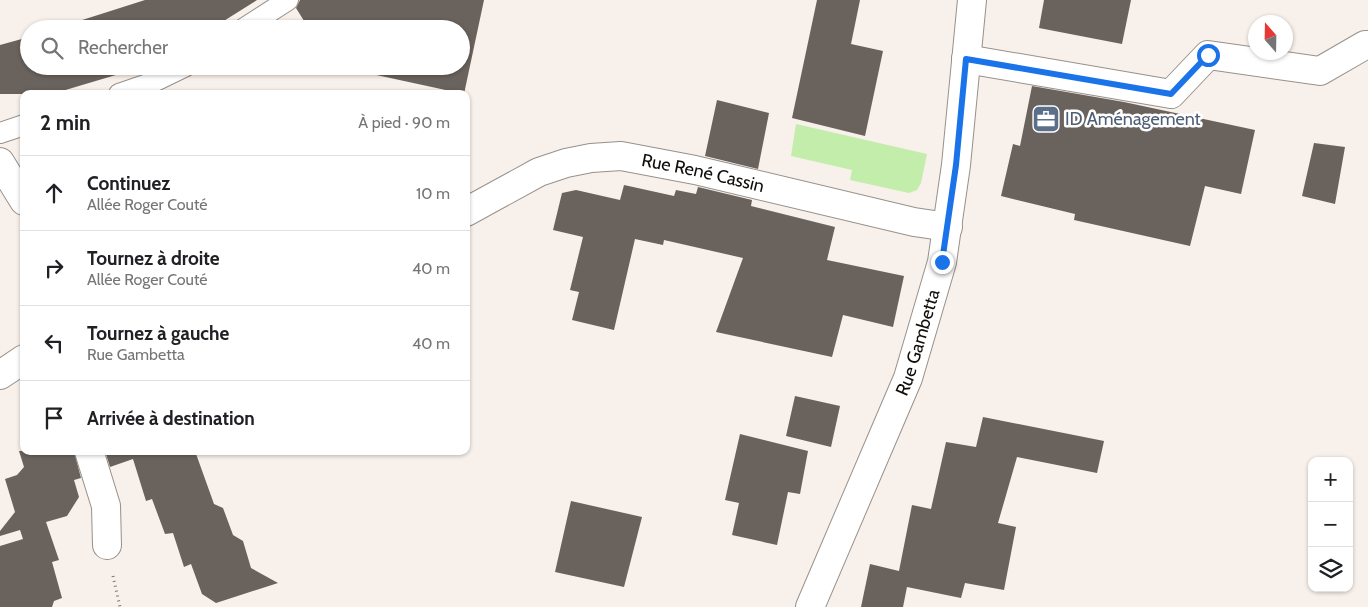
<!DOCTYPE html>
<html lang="fr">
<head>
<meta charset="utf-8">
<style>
  body { margin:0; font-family:Cabin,sans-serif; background:#f6f6f6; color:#202124 }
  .controls { position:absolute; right:15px; bottom:15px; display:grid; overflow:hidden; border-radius:10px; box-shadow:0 1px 4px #0004 }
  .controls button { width:45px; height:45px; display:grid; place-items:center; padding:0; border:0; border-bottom:1px solid #e0e0e0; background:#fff; color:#202124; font:25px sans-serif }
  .compass { position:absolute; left:1248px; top:15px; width:45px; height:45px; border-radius:50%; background:#fff; box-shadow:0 1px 4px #0004; rotate:340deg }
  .stop { position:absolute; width:15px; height:15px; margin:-11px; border:4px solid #1a73e8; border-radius:50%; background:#fff }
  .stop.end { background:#1a73e8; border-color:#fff; box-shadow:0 1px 5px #0008 }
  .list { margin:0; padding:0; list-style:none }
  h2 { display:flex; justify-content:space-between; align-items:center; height:65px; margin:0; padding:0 20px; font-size:21px }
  h2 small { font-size:16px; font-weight:400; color:#757577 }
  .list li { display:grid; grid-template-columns:32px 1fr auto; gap:15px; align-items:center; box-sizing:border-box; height:75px; padding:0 20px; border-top:1px solid #e0e0e0 }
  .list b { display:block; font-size:19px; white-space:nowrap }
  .list p { margin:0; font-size:16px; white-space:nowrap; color:#757577 }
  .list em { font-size:16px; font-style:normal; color:#757577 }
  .icon { flex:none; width:28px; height:28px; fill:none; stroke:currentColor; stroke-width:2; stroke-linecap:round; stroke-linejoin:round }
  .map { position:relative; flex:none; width:1368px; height:607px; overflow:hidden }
  .search { position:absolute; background:#fff; box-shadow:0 1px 4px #0004; left:20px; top:20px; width:450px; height:55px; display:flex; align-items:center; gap:12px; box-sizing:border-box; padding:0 18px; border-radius:28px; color:#757577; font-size:19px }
  .panel { position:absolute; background:#fff; box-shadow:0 1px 4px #0004; left:20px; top:90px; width:450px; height:365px; border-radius:10px }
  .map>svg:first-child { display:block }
  .green { fill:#c3edab }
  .building { fill:#69625d }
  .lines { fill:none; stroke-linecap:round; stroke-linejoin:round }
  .lane-casing { stroke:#98918b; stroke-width:22 }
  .street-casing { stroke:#98918b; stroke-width:30 }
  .secondary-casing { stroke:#98918b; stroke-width:30 }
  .path { stroke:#7e7975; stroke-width:3; stroke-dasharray:1 4; stroke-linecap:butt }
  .lane { stroke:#fff; stroke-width:20 }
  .street { stroke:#fff; stroke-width:28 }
  .secondary { stroke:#fff; stroke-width:28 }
  .route { stroke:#1a73e8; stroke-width:6 }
  .labels { text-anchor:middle; stroke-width:5; stroke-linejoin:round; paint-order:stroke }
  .service-label { font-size:18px; fill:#4e5e75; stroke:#fff; text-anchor:start }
  .street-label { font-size:18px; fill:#0f0c0a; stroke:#fff }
</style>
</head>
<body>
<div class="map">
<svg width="1368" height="607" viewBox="0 0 1368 607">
  <rect width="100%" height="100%" fill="#f8f0ea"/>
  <path class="green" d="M796,124L927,154L921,183L917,190L909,193L850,180L852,170L791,156Z"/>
  <path class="building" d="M145,0H257L211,29H54Z
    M300,0H484L464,94L335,66H461V29H309L296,8Z
    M817,0H860L851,44L883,51L865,136L792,118Z
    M1044,0H1131L1122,44L1039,28Z
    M29,37V66H146L52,94H0V45Z
    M1032,86L1124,102L1255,130L1241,194L1205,186L1190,246L1074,220L1075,214L1001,196L1013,144L1020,146Z
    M717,100L769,113L758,169L705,156Z
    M1314,143L1345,147L1335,204L1302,196Z
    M624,185L674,196L676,190L696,194L698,187L752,200L751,206L835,227L827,260L904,276L893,327L843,315L832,357L716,332L743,258L664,240L663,245L635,239L614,330L572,320L579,292L570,290L583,237L553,230L562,193L576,190L620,200Z
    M795,396L840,406L831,447L786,436Z
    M983,417L1104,441L1097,473L1017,457L998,523L1016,527L1004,590L965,583L961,598L907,587L903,607H861L870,564L899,571L912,505L931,509L946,442L976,447Z
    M740,434L808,451L800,494L788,492L777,545L732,535L739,503L725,500Z
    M19,451H74L81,478L74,480L79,497L67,516L46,522L59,560L52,562L62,598L54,601L52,607H0V546L23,539L20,530L0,536V531L15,512L5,479L17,475L24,467Z
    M105,451H195L214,504L223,508L233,535L243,541L251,568L278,583L216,603L202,594L191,564L184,567L173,533L165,534L152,499L146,501L133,459L110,467Z
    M571,501L642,517L624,587L555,572Z"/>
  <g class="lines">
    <g class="lane-casing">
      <path id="lane" d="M243,29L288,0
        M119,94L151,83L186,66
        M0,133L24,125"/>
    </g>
    <g class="street-casing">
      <g id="street">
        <path d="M966,59L1171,94L1208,55L1320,71L1365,45H1368"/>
        <path d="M0,162L24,201"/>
        <path id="s1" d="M466,212L539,172L566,163L591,158L621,156L695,170L914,222L948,227"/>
        <path d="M0,375L24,359"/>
        <path d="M89,451L106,506L107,545"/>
      </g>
    </g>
    <g class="secondary-casing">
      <g id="secondary">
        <path id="s2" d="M810,607L908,378L942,262L956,165L972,0"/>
      </g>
    </g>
    <path class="path" d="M113,576L120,607"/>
    <use href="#lane" class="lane"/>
    <use href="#street" class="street"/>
    <use href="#secondary" class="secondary"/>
  </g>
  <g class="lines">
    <path class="route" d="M942,262L956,165L966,59L1171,94L1208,55"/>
  </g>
  <defs>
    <g id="office-square" transform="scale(1.4375)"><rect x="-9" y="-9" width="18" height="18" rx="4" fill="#5c6f8a" stroke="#fff"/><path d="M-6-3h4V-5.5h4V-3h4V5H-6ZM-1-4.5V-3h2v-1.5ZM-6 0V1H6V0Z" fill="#fff"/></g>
  </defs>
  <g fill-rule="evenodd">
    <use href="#office-square" x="1046" y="119"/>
  </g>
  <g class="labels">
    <g class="service-label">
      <text x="1065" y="125">ID Aménagement</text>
    </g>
    <g class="street-label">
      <text dy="6" stroke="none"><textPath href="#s1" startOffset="251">Rue René Cassin</textPath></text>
      <text dy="6" stroke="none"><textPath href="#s2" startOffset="286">Rue Gambetta</textPath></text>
    </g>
  </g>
</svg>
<div class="controls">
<button>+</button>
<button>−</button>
<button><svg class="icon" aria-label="layers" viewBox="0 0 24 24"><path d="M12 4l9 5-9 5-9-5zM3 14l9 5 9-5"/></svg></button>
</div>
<svg class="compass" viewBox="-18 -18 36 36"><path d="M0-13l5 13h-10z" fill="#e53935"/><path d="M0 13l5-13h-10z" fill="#757577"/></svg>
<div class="stop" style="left:1208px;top:55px"></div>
<div class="stop end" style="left:942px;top:262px"></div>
<div class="search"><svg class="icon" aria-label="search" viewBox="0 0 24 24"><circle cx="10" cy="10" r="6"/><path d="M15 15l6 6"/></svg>Rechercher</div>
<section class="panel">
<h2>2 min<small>À pied · 90 m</small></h2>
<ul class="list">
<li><svg class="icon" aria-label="ahead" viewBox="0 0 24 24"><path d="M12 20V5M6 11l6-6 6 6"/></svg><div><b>Continuez</b><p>Allée Roger Couté</p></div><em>10 m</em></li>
<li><svg class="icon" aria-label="right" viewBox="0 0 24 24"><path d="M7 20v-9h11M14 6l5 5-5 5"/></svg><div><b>Tournez à droite</b><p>Allée Roger Couté</p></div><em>40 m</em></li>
<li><svg class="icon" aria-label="left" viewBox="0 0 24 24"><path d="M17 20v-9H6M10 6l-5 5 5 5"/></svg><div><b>Tournez à gauche</b><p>Rue Gambetta</p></div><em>40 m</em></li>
<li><svg class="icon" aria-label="arrive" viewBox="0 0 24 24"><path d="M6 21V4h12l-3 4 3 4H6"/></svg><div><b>Arrivée à destination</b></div></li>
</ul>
</section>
</div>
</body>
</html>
